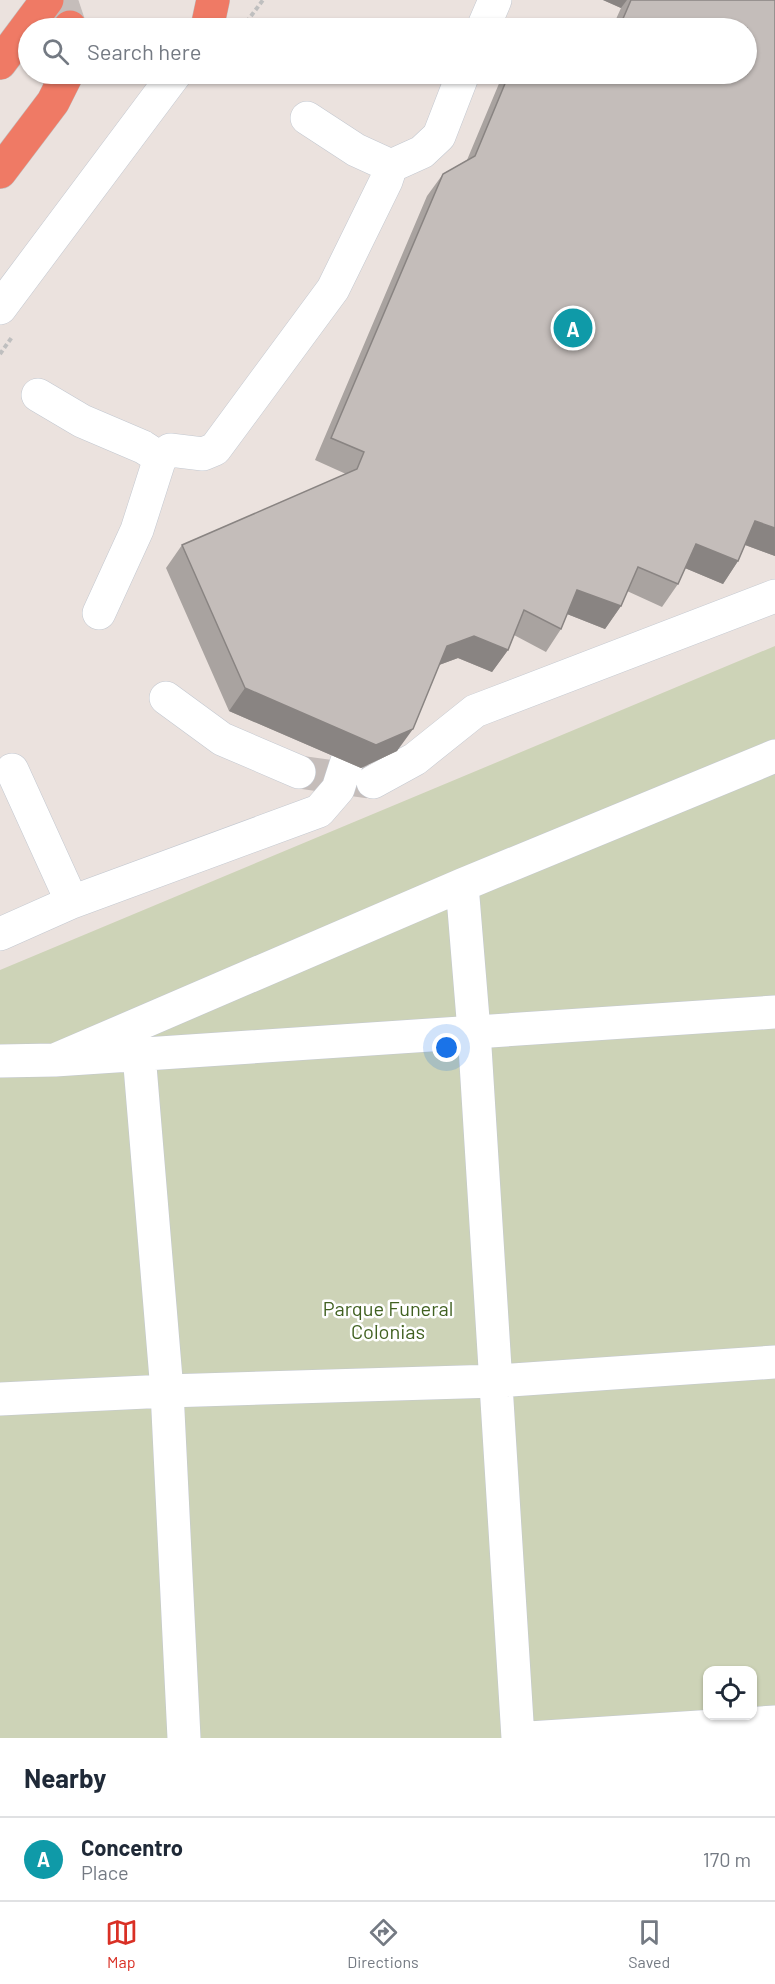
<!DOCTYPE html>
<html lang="en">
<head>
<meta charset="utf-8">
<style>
  body { margin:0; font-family:Barlow,sans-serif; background:#f2f2f3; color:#1f2937 }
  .controls { position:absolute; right:18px; bottom:18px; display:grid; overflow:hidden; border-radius:12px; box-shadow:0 2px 4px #0004 }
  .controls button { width:54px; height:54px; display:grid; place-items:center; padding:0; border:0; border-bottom:2px solid #e0e1e3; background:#fff; color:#1f2937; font:30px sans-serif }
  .you { position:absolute; left:447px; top:1048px; width:21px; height:21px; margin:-15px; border:4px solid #fff; border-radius:50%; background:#1a73e8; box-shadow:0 0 0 9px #1a73e833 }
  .badge { display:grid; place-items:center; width:39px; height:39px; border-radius:50%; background:#d93025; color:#fff; font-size:20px; font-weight:700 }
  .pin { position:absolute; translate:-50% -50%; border:3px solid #fff; box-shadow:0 2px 6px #0006 }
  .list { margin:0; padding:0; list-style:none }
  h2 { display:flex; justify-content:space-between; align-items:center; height:78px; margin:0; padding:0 24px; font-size:26px }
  h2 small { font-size:20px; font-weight:400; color:#747a83 }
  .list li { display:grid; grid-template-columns:39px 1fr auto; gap:18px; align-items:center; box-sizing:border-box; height:84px; padding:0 24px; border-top:2px solid #e0e1e3 }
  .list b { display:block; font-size:22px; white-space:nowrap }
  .list p { margin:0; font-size:20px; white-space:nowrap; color:#747a83 }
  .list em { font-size:20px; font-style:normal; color:#747a83 }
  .icon { flex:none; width:33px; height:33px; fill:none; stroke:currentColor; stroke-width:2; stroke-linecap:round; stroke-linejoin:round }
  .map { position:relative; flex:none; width:775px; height:1738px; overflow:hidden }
  .search { position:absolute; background:#fff; box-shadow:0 2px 4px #0004; left:18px; right:18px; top:18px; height:66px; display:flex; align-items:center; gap:15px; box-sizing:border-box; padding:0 21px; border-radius:33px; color:#747a83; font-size:22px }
  .sheet { height:162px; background:#fff }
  nav { display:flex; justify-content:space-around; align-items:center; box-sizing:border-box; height:84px; border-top:2px solid #e0e1e3; background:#fff; font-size:16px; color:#747a83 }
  nav a { display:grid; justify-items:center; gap:3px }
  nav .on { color:#d93025 }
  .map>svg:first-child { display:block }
  .cemetery { fill:#cdd3b7; fill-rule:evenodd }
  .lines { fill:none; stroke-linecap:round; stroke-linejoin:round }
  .minor-tunnel { stroke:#c5bdba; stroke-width:33; stroke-dasharray:33 16; stroke-linecap:butt }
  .highway-tunnel { stroke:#c5bdba; stroke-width:33; stroke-dasharray:33 16; stroke-linecap:butt }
  .minor-casing { stroke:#c3c8d0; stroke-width:34 }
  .highway-casing { stroke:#bfbfbf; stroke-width:34 }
  .path { stroke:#bfbfbf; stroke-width:4; stroke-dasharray:4.5 3; stroke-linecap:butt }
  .minor { stroke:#fff; stroke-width:33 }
  .highway { stroke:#ef7a65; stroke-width:33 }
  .wall { fill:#a9a3a0 }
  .shaded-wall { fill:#898482 }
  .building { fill:#c4bdba; stroke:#898482; stroke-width:1.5 }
  .labels { text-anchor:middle; stroke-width:5; stroke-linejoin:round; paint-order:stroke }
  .park-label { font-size:20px; fill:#416121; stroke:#fff }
</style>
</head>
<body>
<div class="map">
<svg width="775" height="1738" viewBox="0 0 775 1738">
  <rect width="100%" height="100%" fill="#ebe2de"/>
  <path class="cemetery" d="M775,646V1738H0V970ZM708,1670H752V1716H708Z"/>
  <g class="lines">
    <path class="minor-tunnel" d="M299,772L369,782"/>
    <path class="highway-tunnel" d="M61,0L70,27"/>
    <g class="minor-casing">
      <path id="minor" d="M483,28L495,0
        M307,118L356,150L391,166
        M0,308L175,74
        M38,395L82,421L143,447L160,458
        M99,613L137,530L160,458L170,450L203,454L215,449L333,289L386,181L391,166L422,152L439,136L463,74
        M166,698L222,739L299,772
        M12,770L72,902
        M373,782L415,759L475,711L775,596
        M462,885L474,1031L518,1738
        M0,934L72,902L319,811L338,789L347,761
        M139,1054L167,1391L184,1738
        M55,1060L462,885L775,756
        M0,1061L55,1060L775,1012
        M0,1399L167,1391L496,1381L775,1362
        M529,1738L775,1722"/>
    </g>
    <g class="highway-casing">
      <path id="highway" d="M70,28V27
        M207,28L213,0
        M0,63L47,0
        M0,172L53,102L67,74"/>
    </g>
    <path class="path" d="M242,28L263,0
      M0,354L12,337"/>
    <use href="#minor" class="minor"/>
    <use href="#highway" class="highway"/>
  </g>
  <path class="wall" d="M603,0H775V556L745,545L738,561L723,584L685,568L678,584L662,607L627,591L621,606L605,629L567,614L561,629L546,652L514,635L508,650L492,672L458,658L439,665L397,751L361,768L229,711L166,568L182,545L346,474L315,460L427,196L443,174L467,160L503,74H747V28H612L621,8Z"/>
  <path class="shaded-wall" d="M603,0H627L621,8Z
    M755,521L775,528V556L740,543Z
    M696,544L738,561L723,584L680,566Z
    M577,590L621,606L605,629L562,612Z
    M474,636L508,650L492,672L458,658L431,668L447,646Z
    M245,688L413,729L397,751L361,768L229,711Z"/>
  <path class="building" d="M631,0H775V528L755,521L738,561L696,544L678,584L638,567L621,606L577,590L561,629L524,610L508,650L474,636L447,646L413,729L376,745L245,688L182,545L357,469L364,452L331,438L443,174L475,156L509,74H747V28H619Z"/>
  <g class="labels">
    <g class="park-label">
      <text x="388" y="1316">Parque Funeral<tspan x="388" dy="23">Colonias</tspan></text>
    </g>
  </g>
</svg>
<div class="controls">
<button><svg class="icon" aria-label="locate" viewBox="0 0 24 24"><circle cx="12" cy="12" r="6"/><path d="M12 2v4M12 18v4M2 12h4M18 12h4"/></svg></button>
</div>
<div class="you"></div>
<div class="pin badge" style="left:573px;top:328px;background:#0f9aa8">A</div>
<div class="search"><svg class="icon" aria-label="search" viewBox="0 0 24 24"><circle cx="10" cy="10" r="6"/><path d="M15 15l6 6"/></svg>Search here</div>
</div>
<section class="sheet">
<h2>Nearby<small></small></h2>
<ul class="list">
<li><span class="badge" style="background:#0f9aa8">A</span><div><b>Concentro</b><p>Place</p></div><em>170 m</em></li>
</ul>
</section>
<nav>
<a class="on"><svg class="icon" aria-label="map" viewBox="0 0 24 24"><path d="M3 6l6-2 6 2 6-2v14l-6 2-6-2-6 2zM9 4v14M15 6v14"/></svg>Map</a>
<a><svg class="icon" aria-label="directions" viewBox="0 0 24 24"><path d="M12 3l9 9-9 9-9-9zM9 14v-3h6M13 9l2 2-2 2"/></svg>Directions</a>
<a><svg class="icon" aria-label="saved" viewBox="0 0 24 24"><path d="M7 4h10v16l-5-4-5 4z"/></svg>Saved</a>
</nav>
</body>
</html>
